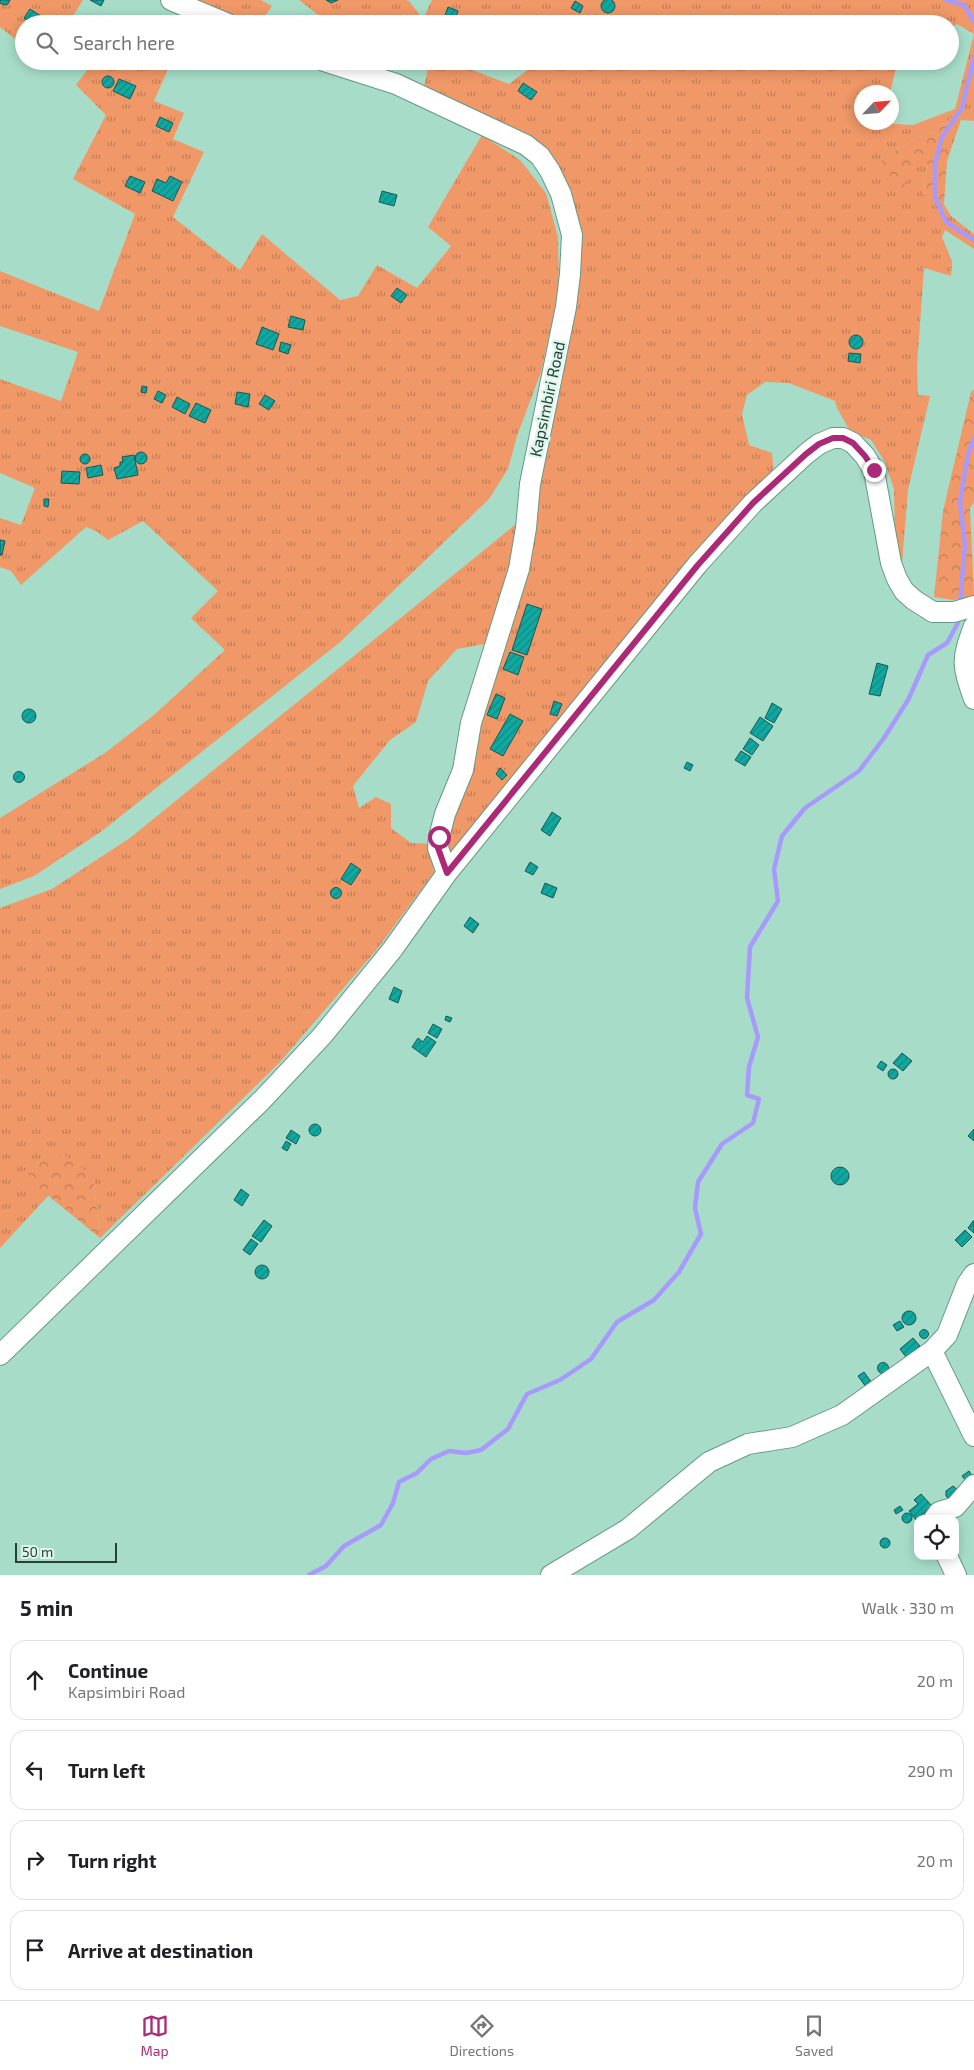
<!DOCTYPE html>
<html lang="en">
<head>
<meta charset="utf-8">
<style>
  body { margin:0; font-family:"Exo 2",sans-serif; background:#f2f2f2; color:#202124 }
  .controls { position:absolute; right:15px; bottom:15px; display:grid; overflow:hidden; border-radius:10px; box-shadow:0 2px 12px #0003 }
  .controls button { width:45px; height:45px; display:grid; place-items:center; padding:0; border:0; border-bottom:1px solid #e0e0e0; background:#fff; color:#202124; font:25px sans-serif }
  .compass { position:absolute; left:854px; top:85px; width:45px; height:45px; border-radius:50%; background:#fff; box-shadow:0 2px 12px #0003; rotate:64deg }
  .scale { position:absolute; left:15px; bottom:12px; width:102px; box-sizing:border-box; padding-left:5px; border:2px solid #283e36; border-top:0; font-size:14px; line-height:18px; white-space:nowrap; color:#283e36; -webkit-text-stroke:4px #ddf7ed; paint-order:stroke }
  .stop { position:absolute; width:15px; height:15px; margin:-11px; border:4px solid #ab2976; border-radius:50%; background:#fff }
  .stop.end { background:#ab2976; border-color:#fff; box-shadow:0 1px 5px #0008 }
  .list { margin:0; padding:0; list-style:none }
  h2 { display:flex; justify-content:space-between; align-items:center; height:65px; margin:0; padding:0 20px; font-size:21px }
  h2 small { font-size:16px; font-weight:400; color:#757577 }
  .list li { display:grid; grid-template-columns:32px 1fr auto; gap:15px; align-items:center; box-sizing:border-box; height:80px; margin:0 10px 10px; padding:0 10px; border:1px solid #e0e0e0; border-radius:15px }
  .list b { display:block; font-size:19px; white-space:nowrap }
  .list p { margin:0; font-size:16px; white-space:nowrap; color:#757577 }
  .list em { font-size:16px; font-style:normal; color:#757577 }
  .icon { flex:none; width:28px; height:28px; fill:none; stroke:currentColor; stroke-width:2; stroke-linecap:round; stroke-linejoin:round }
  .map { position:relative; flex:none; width:974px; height:1575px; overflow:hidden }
  .search { position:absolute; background:#fff; box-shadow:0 2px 12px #0003; left:15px; right:15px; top:15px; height:55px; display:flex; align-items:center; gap:12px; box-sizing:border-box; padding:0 18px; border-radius:28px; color:#757577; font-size:19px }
  .sheet { height:425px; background:#fff }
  nav { display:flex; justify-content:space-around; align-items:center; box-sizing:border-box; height:70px; border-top:1px solid #e0e0e0; background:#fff; font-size:14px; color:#757577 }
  nav a { display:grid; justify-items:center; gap:2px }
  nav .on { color:#ab2976 }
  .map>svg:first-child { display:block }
  .grass { fill:url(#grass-tufts) }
  .forest { fill:url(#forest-crowns) }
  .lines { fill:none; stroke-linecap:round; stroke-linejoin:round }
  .stream { stroke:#a89afc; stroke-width:4.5 }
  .building { fill:url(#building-hatch); stroke:#185753 }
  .minor-casing { stroke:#659986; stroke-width:22 }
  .minor { stroke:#fff; stroke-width:20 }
  .route { stroke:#ab2976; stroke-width:6 }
  .labels { text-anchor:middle; stroke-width:5; stroke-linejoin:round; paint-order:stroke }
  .street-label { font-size:16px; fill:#283e36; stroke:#ddf7ed }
</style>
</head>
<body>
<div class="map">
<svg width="974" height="1575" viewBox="0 0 974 1575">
  <defs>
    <pattern id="grass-tufts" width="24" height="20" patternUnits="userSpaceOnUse" patternTransform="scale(1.25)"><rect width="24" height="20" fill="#f09868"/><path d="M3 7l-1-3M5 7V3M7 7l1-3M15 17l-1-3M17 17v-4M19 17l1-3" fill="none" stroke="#c27d56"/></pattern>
    <pattern id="forest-crowns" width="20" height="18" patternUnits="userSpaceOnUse" patternTransform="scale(1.25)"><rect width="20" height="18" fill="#f09868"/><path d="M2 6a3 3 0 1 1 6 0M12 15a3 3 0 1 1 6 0" fill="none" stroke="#c27d56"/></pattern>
    <pattern id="building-hatch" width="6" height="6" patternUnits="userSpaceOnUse" patternTransform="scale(1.25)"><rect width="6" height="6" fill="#10a9a1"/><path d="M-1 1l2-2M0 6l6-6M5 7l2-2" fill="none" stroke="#0f8b84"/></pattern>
  </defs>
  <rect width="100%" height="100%" fill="#a7ddc8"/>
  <path class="grass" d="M0,0H83L68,24H24V46L0,27Z
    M192,0H261L272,6L259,24H246Z
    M299,0H406L409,1L423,19L432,0H974V121L961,120L953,116L944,126L919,137L881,159L914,168L928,163L923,194L944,204L951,216L974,234V249L945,230L942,237L952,261L951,276L924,268L917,366L918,395L930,396L908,490L902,564L895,540L894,489L885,462L871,440L850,431L837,408L835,401L789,383L765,382L747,395L742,414L749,445L772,453L774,472L719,526L623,641L448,858L444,850L475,726L520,602L535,516L536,494L579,255L558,174L423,90L429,65L417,61H448L509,84L533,66L522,61H898L890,92H862V122L913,125L955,109L974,34L957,24L950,28V24H929L922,18L918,24H330Z
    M94,61H160L169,67L154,101L184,113L173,139L204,152L173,217L240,270L262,234L340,300L358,296L377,265L417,288L451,246L428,227L482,135L520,160L546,193L558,237L559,290L541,372L517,436L508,469L489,499L339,643L102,831L34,876L0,889V818L105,753L155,714L225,650L191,618L218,591L143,521L108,540L96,531L86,527L21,585L11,571L0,567V518L21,525L35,488L0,473V379L61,401L78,352L0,326V271L99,311L135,214L73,179L106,115L76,85Z
    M516,524L510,564L485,644L457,649L428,681L416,722L390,740L353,786L359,808L376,797L391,804V828L411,843L431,844L434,872L378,948L280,1062L100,1238L93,1176L28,1179L49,1195L0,1248V908L52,889L130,838Z"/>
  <path class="forest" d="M953,116L961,120L947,161L944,204L923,194L928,164L914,168L902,189L891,183L881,159L919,137L944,126Z
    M974,390V502L970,508L974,596L953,600L934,597L943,511L971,392Z
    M63,1154L93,1176L100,1238L28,1179L32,1161Z"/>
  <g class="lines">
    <path class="stream" d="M946,0L964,5L974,22
      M974,57L962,108L942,137L935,164V197L946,222L974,240
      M960,605L965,544L960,502L968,454L974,438
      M309,1575L326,1566L344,1546L381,1525L393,1503L399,1482L417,1473L431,1459L449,1451L466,1453L481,1450L508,1429L527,1394L560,1380L591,1359L617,1322L654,1300L679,1272L701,1234L695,1208L698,1182L722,1144L753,1123L759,1099L747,1095L749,1067L758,1037L747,998L750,947L778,901L774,869L782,836L805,808L859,771L884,738L908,700L928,655L947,643L958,623L959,617"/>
  </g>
  <path class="building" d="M601 6a7 7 0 1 1 14 0a7 7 0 1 1-14 0Z
    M0,0H10L8,4L4,5L0,3Z
    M90,0H104L101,6Z
    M326,0H338L331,3Z
    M575,1L583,6L580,13L571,8Z
    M448,7L458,11L456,17L462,20L460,24L453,21L452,24H442Z
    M30,9L44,18L41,24H33L24,18Z
    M102 82a6 6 0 1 1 12 0a6 6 0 1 1-12 0Z
    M119,79L136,86L130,99L113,91Z
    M523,83L537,92L531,100L518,91Z
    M160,117L173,123L169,132L156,126Z
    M130,176L145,182L140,193L125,186Z
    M170,176L182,182L173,201L152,191L157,179L166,183Z
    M382,191L397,195L394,206L379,202Z
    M397,288L407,295L401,303L391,296Z
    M291,316L305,320L303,330L288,327Z
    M262,327L279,334L273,350L256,344Z
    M849 342a7 7 0 1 1 14 0a7 7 0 1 1-14 0Z
    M281,342L291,345L288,354L279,351Z
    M849,353L861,354L860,363L848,361Z
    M142,386L147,387L146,393L141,392Z
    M158,391L166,395L162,403L154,399Z
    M237,392L250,394L248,407L235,404Z
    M265,395L275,401L269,410L259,404Z
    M177,397L190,404L185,414L172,407Z
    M196,403L211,410L205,423L189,416Z
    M135 458a6 6 0 1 1 12 0a6 6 0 1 1-12 0Z
    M80 459a5 5 0 1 1 10 0a5 5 0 1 1-10 0Z
    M134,455L138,475L117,479L114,468L120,466V462H123L122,457Z
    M101,465L103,475L88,478L86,468Z
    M62,471L80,472L79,484L61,483Z
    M44,499H49L48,507L44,506Z
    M0,540L5,541L2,555H0Z
    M527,604L542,609L527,655L512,650Z
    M510,652L524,657L518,675L503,669Z
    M877,663L888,666L880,696L869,694Z
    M496,694L505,698L497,719L487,715Z
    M554,701L562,704L557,716L550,714Z
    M772,703L782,709L774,723L765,718Z
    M22 716a7 7 0 1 1 14 0a7 7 0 1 1-14 0Z
    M510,714L523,721L503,756L490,749Z
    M760,717L773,726L763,741L750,733Z
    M750,738L759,745L752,755L743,749Z
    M741,751L751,757L745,766L735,760Z
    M687,762L693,765L690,771L684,768Z
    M500,768L507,775L502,780L496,774Z
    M13.5 777a5.5 5.5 0 1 1 11 0a5.5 5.5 0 1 1-11 0Z
    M552,812L561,818L550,836L541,830Z
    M530,862L538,867L533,875L525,871Z
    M351,863L361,870L351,885L341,879Z
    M545,883L557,888L553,898L541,893Z
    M330.5 893a5.5 5.5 0 1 1 11 0a5.5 5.5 0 1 1-11 0Z
    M470,917L479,924L473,933L464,926Z
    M394,987L402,991L398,1003L389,999Z
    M446,1016L452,1018L450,1022L445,1020Z
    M433,1024L442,1029L437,1038L428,1033Z
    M427,1036L436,1042L426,1057L412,1047L418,1038L423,1042Z
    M902,1053L912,1061L903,1071L893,1063Z
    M881,1061L887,1065L883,1071L877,1067Z
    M888 1074a5 5 0 1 1 10 0a5 5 0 1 1-10 0Z
    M309 1130a6 6 0 1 1 12 0a6 6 0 1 1-12 0Z
    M974,1129V1141L968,1136Z
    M291,1130L300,1136L296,1144L286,1138Z
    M286,1141L291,1144L287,1151L282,1148Z
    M831 1176a9 9 0 1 1 18 0a9 9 0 1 1-18 0Z
    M241,1189L249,1195L242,1206L234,1200Z
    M264,1220L272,1226L261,1242L252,1236Z
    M973,1221H974V1233L968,1228Z
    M965,1230L972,1237L962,1247L955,1240Z
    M251,1239L258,1244L250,1255L243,1250Z
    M255 1272a7 7 0 1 1 14 0a7 7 0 1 1-14 0Z
    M902 1318a7 7 0 1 1 14 0a7 7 0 1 1-14 0Z
    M900,1321L904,1327L897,1331L893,1325Z
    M919.5 1334a4.5 4.5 0 1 1 9 0a4.5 4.5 0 1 1-9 0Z
    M913,1338L920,1346L906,1357L900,1349Z
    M877.5 1368a5.5 5.5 0 1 1 11 0a5.5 5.5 0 1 1-11 0Z
    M864,1372L872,1383L866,1387L858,1376Z
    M969,1471L973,1477L966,1481L962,1476Z
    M953,1486L958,1490L949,1499L946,1496V1491Z
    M921,1494L932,1506L916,1520L909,1511L918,1504L914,1500Z
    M900,1506L903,1510L896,1514L894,1510Z
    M902 1518a5 5 0 1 1 10 0a5 5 0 1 1-10 0Z
    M880 1543a5 5 0 1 1 10 0a5 5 0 1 1-10 0Z"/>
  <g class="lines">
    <g class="minor-casing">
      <path id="minor" d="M171,0L228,24
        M324,61L396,84L526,145L540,156L550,171L561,194L572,235L570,274L566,307L530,484L526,528L519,569L471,723L463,770L445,814L439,837L438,848L447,873
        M974,626C961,661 962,664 974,699
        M932,1351L974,1436
        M0,1355L262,1100L322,1036L392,950L447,873L697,565L753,503L806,454L819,444L833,438H843L853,443L865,456L874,471L891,563L897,579L904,591L914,600L933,612H954L974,606
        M934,1519L939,1512L955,1507L974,1485
        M947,1556L956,1575
        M551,1575L628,1529L709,1462L748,1444L792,1437L842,1415L932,1351L947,1335L967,1284L974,1274"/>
    </g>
    <use href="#minor" class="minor"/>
  </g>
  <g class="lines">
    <path class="route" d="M439,837L438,848L447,873L697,566L753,503L806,454L819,444L833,438H843L853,443L865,456L874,470"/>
  </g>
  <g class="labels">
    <g class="street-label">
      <text transform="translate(547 399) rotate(-78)" y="6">Kapsimbiri Road</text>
    </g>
  </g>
</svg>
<div class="controls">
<button><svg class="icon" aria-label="locate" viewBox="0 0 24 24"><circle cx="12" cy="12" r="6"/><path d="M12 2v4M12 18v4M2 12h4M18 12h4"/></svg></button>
</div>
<svg class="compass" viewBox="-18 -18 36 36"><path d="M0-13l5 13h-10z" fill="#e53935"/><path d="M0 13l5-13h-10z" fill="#757577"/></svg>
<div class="scale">50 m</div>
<div class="stop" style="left:439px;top:837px"></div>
<div class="stop end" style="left:874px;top:470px"></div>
<div class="search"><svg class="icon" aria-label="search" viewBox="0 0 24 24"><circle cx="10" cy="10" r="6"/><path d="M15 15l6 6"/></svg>Search here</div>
</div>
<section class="sheet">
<h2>5 min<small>Walk · 330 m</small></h2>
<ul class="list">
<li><svg class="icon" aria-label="ahead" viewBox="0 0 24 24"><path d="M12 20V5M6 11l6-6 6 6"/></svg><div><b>Continue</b><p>Kapsimbiri Road</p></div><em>20 m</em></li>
<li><svg class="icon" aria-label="left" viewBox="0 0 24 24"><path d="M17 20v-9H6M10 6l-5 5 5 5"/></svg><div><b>Turn left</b></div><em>290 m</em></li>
<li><svg class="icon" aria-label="right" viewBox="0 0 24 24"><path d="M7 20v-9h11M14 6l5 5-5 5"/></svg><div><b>Turn right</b></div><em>20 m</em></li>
<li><svg class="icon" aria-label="arrive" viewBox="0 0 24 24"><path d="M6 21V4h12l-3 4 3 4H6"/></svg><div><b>Arrive at destination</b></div></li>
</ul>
</section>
<nav>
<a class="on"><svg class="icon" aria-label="map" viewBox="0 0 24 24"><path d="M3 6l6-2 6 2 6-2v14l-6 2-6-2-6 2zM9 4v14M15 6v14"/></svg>Map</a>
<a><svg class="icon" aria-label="directions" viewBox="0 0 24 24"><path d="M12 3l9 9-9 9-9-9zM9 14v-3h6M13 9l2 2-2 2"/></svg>Directions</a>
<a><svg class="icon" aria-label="saved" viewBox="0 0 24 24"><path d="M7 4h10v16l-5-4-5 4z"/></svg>Saved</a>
</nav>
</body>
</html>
